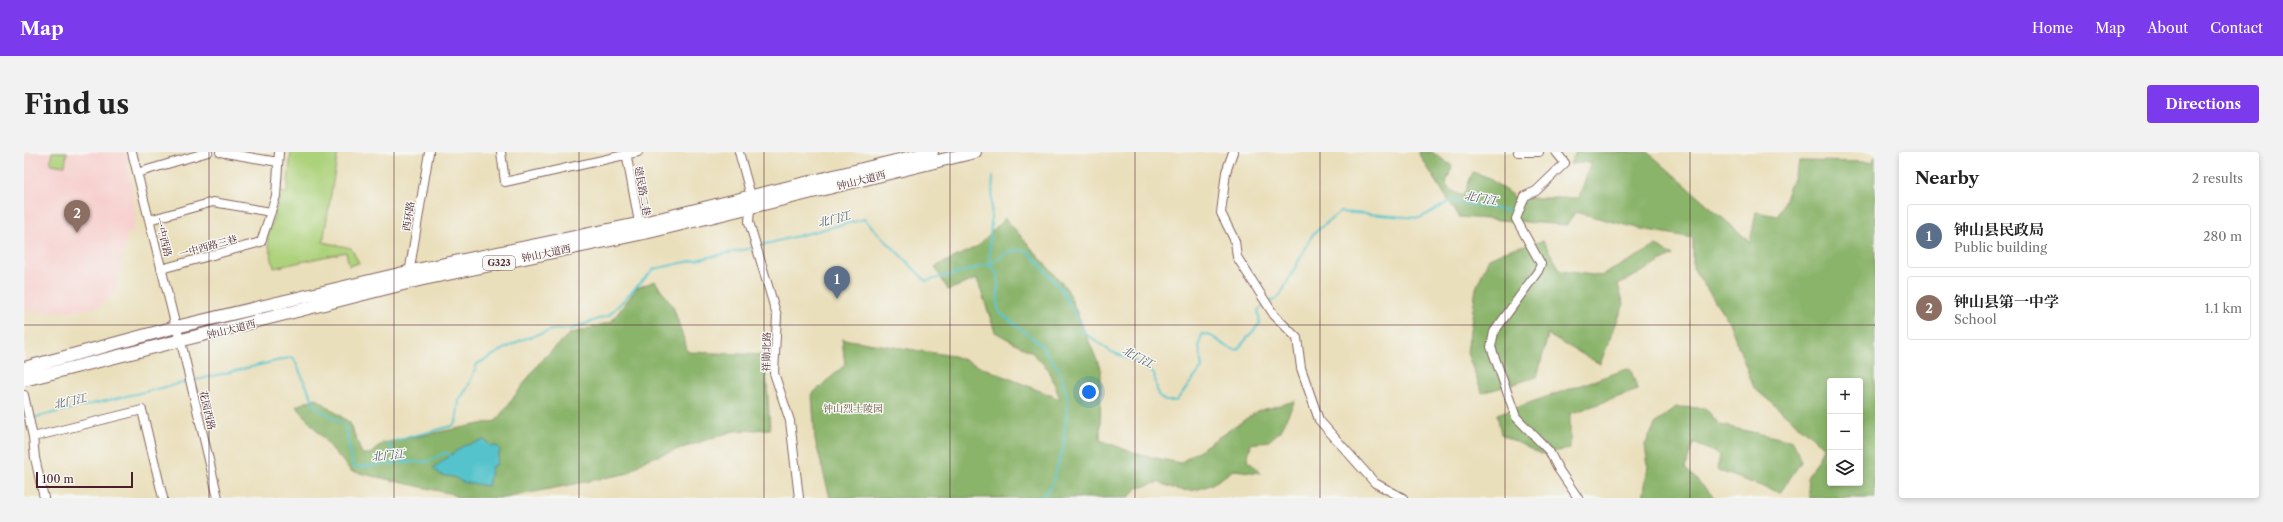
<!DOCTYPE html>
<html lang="en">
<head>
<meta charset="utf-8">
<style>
  body { margin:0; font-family:"Libre Caslon Text","Noto Serif SC",serif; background:#f2f2f2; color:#222 }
  .controls { position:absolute; right:12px; bottom:12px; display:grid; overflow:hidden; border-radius:4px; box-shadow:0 2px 6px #0003 }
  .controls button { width:36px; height:36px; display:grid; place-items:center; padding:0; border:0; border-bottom:1px solid #e0e0e0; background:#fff; color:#222; font:20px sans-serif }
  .scale { position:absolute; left:12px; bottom:10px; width:97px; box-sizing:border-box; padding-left:4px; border:2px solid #4a1f2b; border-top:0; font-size:11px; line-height:14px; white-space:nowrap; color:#4a1f2b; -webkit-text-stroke:3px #f6f6f2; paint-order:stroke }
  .you { position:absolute; left:1065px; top:240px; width:14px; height:14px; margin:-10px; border:3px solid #fff; border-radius:50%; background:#1a73e8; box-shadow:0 0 0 6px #1a73e833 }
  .badge { display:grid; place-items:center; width:26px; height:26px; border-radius:50%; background:#7c3aed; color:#fff; font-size:13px; font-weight:700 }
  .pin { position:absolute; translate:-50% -33px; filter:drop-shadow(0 1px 2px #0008) }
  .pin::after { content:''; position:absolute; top:21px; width:14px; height:12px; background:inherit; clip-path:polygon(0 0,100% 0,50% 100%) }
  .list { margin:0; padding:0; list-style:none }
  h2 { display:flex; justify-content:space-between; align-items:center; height:52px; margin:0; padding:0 16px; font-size:17px }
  h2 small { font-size:13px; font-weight:400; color:#767676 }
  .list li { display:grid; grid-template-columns:26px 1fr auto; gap:12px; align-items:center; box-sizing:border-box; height:64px; margin:0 8px 8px; padding:0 8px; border:1px solid #e0e0e0; border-radius:4px }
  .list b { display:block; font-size:15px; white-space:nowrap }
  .list p { margin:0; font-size:13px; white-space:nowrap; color:#767676 }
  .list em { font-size:13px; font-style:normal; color:#767676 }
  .icon { flex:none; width:22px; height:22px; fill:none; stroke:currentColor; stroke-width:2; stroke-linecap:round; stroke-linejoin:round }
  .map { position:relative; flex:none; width:1851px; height:346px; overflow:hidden; border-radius:4px }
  header { display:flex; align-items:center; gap:24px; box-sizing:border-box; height:56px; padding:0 20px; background:#7c3aed; color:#fff }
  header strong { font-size:19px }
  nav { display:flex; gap:22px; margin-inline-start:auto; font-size:14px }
  .intro { display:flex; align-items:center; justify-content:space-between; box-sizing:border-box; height:96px; padding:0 24px }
  h1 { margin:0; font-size:28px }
  .button { padding:10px 18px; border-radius:4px; background:#7c3aed; color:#fff; font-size:14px; font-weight:700 }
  main { display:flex; gap:24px; padding:0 24px }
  aside { flex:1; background:#fff; border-radius:4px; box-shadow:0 2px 6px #0003 }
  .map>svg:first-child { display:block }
  .built { fill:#f7d0ce }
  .green { fill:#add27b; stroke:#7c7853 }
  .forest { fill:#8ab46b; stroke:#6a6a4b; fill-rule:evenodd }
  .water { fill:#55c3cb; stroke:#50717b }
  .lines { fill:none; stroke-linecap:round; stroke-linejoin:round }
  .stream { stroke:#55c3cb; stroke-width:2 }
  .minor-casing { stroke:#82625d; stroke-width:10 }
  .highway-casing { stroke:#82625d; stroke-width:14 }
  .minor { stroke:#fff; stroke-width:8 }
  .highway { stroke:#fff; stroke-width:12 }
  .grid { fill:none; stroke:#4a1f2b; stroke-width:1; stroke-opacity:0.55 }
  .labels { text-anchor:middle; stroke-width:3; stroke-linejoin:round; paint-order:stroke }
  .shield { fill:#f6f6f2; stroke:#7e6067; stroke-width:1 }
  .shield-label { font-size:9px; font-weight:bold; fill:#4a1f2b }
  .street-label { font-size:10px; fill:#4a1f2b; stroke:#f6f6f2 }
  .park-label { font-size:10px; fill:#685543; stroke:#f6f6f2 }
  .water-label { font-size:11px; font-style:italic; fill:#4e5863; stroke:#f6f6f2 }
</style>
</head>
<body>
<header>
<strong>Map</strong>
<nav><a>Home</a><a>Map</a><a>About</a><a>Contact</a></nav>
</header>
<div class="intro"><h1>Find us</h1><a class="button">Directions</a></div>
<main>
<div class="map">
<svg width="1851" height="346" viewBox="0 0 1851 346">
  <rect width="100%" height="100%" fill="#f6f6f2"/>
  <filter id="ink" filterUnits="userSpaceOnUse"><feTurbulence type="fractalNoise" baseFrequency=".025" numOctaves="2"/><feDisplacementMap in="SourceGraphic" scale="8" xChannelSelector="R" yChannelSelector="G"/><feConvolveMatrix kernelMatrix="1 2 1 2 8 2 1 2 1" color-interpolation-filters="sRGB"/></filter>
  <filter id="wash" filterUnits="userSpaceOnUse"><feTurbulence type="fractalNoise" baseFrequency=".012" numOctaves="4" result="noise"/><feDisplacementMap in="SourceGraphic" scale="16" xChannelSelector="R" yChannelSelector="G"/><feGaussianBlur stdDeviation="0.9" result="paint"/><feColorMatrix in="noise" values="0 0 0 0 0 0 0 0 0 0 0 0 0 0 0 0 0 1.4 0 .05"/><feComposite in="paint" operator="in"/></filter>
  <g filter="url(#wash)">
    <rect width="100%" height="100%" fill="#eadfbb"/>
    <path class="built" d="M0,0H102L112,62L108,80L103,82L92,140L75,155L43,160L0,159Z"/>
    <path class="green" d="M28,0H43L41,14L26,12Z
      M267,0H314L299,90L327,96L335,111L325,114L322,100L250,116L243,86L257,40L263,41Z"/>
    <path class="forest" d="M1395,0H1408L1428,14L1422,32L1425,37L1439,44L1449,20L1463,25L1492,46H1555L1567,10L1546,12L1552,0H1624L1726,90L1732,60L1754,64L1776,9L1849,10L1851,3V346H1786L1783,326L1800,295L1730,236L1705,170L1669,116V86L1613,76L1551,60L1543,73L1435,65L1395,2ZM1806,229H1836V331H1806Z
      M981,66L1043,137L1077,218L1076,288L1113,302L1156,311L1234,259L1271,249L1256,279L1245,289L1227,292L1223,308L1237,321L1209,318C1183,338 1163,346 1136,330L1113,336L1104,346H806L791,288L788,242L821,213L818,187L930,204L1036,247L1025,218L1007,200L971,180L953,127L924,138L911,115L954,94Z
      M1519,89L1537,119L1577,124L1632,94L1649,103L1594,133L1600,152L1576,212L1524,183L1513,225L1458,241L1443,201L1452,136L1465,106L1486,97Z
      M631,129L649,154L664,200L741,203L746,277L710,279L621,308L605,321L481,346H433L428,342L327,319L272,254L292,246L326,271L338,302H346L359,291L472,269L516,210L545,182L587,170L613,136Z
      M1606,216L1614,238L1546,262V297L1516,302L1477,282L1473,262Z
      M1652,255L1681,256L1696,273L1769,289L1777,310L1756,341L1693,318L1696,303L1670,291L1661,316L1691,346H1646L1645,344L1644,346H1619L1624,314L1621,293L1632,271Z"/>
    <path class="water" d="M460,288L467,294H473L476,298L472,313L468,314L464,334L438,330L430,325L417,323L409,316L439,294Z"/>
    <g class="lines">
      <path class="stream" d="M969,25L965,112L974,123V159L1016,192L1035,218L1044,246L1039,297L1027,335L1016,346
        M738,93L840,67L902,129C922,124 943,119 962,113C982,107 975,95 1004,99L1037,137L1061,181L1086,199L1112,210L1130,222L1134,243L1141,249H1152L1178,216L1175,193L1178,182C1192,182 1199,197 1213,198L1236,171L1234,158L1241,153
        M1245,151L1256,144L1289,82L1316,60L1396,66L1427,49L1484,59
        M168,229L269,205L292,255L321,273L329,315L387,310L375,306L363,291L428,274L432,271L435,248L444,235L453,212L497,188L528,178L548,177L585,163L630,117L728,96
        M8,266L163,230
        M387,310H403L422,300L426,304"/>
    </g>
  </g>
  <g filter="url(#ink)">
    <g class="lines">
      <g class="minor-casing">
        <path id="minor" d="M108,0L152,175L157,190L194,346
          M196,0L254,10
          M477,0L481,30L614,0
          M602,0L616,76
          M715,0L727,44L725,70L753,164L750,221L766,269L775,346
          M1209,0L1202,20L1197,61L1211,89L1213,105L1250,163L1273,186L1277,216L1295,268L1351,331L1379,346
          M1494,0H1515
          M1532,0L1541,11L1512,39L1501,44L1492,67L1517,112L1514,119L1470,180L1467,195L1492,265L1525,299L1535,318L1554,346
          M113,21L184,0
          M125,68L189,50L247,60
          M137,117L237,90L252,44L255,0
          M385,122L405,0
          M0,243L9,285L11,306L20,346
          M9,285L118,258L139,346"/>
      </g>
      <g class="highway-casing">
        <path id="highway" d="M0,216L152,175L392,118L623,70L908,0
          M0,228L395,128L625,80L951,0"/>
      </g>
      <use href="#minor" class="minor"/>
      <use href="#highway" class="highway"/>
    </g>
  </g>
  <path class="grid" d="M185,0V346M370,0V346M555,0V346M740,0V346M926,0V346M1111,0V346M1296,0V346M1481,0V346M1666,0V346M0,173H1851"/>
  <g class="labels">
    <rect class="shield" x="459" y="104" width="32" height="14" rx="3"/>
    <g class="shield-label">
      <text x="475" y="114">G323</text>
    </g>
    <g class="street-label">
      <text transform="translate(837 28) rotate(-14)" y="4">钟山大道西</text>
      <text transform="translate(619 39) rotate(80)" y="4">建民路二巷</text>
      <text transform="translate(384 64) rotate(-81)" y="4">西环路</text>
      <text transform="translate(140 85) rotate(76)" y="4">一中西路</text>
      <text transform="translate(184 94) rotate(-15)" y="4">一中西路三巷</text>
      <text transform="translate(522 101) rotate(-12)" y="4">钟山大道西</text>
      <text transform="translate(207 177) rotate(-14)" y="4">钟山大道西</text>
      <text transform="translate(742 200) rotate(-89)" y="4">祥勋北路</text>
      <text transform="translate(184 258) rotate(77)" y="4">花园西路</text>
    </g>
    <g class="park-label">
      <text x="829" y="260">钟山烈士陵园</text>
    </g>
    <g class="water-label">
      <text transform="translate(1457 46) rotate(10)" y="4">北门江</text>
      <text transform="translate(810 67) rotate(-14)" y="4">北门江</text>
      <text transform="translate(1114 205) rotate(28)" y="4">北门江</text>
      <text transform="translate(46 249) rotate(-13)" y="4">北门江</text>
      <text transform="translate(364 303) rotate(-6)" y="4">北门江</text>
    </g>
  </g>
</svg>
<div class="controls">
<button>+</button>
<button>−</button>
<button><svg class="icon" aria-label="layers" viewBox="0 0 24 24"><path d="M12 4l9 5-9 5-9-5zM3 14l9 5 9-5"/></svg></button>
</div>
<div class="scale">100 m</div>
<div class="you"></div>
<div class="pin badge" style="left:813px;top:147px;background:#5c6f8a">1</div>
<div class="pin badge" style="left:53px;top:81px;background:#8d6e63">2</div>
</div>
<aside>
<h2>Nearby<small>2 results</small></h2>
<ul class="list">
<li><span class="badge" style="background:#5c6f8a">1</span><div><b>钟山县民政局</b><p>Public building</p></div><em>280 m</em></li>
<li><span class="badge" style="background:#8d6e63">2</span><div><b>钟山县第一中学</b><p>School</p></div><em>1.1 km</em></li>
</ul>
</aside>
</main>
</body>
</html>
